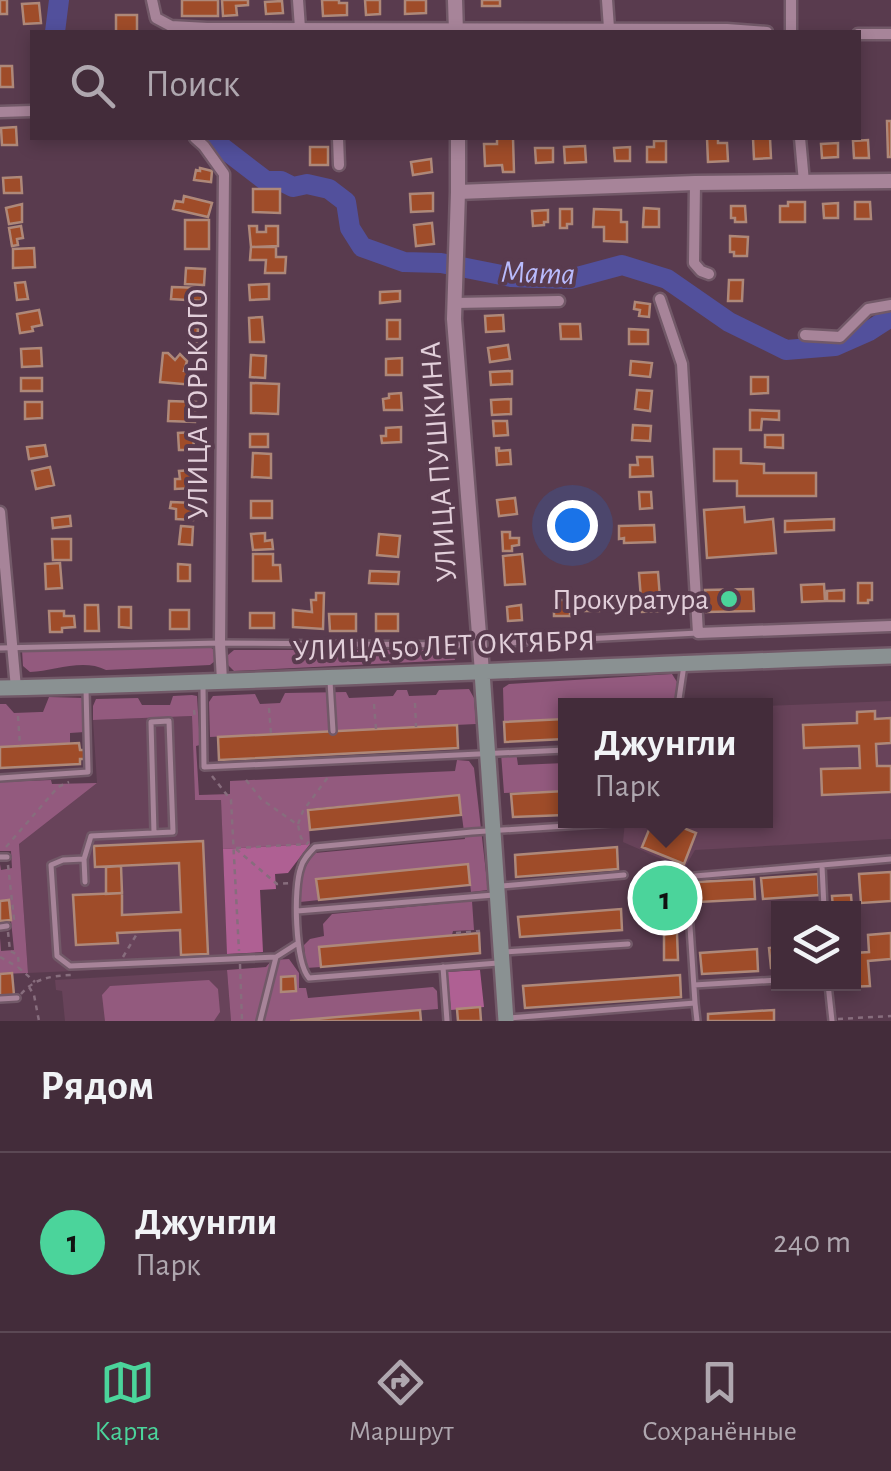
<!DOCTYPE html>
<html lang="ru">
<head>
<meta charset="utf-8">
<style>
  body { margin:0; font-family:"Alegreya Sans",sans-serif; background:#4d3845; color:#f1f3f6 }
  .controls { position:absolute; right:30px; bottom:30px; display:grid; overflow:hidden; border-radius:0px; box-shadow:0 5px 15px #0003 }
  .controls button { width:90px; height:90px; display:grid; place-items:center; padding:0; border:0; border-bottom:2px solid #5b4854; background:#432c3a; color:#f1f3f6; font:50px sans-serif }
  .you { position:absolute; left:572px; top:525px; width:35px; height:35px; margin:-25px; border:8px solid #fff; border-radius:50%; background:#1a73e8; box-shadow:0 0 0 15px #1a73e833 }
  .badge { display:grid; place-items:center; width:65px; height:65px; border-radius:50%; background:#4bd49b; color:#111; font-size:32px; font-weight:700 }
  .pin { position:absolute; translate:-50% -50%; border:5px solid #fff; box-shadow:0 2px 10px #0006 }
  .popup { position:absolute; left:558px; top:698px; width:215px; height:130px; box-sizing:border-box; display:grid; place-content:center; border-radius:0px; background:#432c3a; filter:drop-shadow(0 2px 8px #0005); font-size:32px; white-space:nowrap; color:#afa7af }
  .popup b { font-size:38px; color:#f1f3f6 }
  .popup::after { content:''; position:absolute; left:50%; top:100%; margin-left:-20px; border:20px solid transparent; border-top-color:#432c3a }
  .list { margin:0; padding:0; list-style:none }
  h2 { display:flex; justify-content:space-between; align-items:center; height:130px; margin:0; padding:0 40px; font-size:42px }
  h2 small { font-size:32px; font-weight:400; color:#afa7af }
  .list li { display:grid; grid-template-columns:65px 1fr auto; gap:30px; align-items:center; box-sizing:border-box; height:180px; padding:0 40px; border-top:2px solid #5b4854 }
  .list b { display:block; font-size:38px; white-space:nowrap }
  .list p { margin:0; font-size:32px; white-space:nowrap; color:#afa7af }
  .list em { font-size:32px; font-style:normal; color:#afa7af }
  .icon { flex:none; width:55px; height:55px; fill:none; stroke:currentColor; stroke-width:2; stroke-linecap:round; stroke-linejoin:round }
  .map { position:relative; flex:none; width:891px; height:1021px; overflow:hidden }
  .search { position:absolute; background:#432c3a; box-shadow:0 5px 15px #0003; left:30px; right:30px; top:30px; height:110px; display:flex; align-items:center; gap:25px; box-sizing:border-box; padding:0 35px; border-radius:0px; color:#afa7af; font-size:38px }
  .sheet { height:310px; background:#432c3a }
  nav { display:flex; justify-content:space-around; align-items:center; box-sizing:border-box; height:140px; border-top:2px solid #5b4854; background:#432c3a; font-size:28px; color:#afa7af }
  nav a { display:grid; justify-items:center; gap:5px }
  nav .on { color:#4bd49b }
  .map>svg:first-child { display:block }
  .built { fill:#68435a }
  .green { fill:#935a7e }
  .forest { fill:#af6093 }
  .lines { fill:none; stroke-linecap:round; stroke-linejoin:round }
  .river { stroke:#52509c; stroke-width:20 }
  .building { fill:#9f4c29; stroke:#ae8879; stroke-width:2.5 }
  .service-casing { stroke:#725968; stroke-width:10 }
  .minor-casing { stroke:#725968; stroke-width:15 }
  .tertiary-casing { stroke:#725968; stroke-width:19 }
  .secondary-casing { stroke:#725968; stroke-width:20 }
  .path { stroke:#876d7d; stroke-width:2.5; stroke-dasharray:5 5; stroke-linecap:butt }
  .service { stroke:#a78499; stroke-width:5 }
  .minor { stroke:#a78499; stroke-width:10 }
  .tertiary { stroke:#a78499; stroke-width:14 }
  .secondary { stroke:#8a9192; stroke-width:15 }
  .poi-dot { fill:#4bd49b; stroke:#593b4e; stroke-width:4 }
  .labels { text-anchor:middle; stroke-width:8; stroke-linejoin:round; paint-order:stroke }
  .street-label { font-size:30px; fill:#e2cfda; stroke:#593b4e }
  .poi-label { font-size:30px; fill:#e2cfda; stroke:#593b4e; text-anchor:end }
  .water-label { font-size:32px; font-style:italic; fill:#b9bbfc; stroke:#593b4e }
</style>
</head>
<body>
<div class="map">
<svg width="891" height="1021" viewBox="0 0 891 1021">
  <rect width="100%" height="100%" fill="#593b4e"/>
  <path class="built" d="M891,701V839L695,850L684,869L623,842L625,821L765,820V706Z
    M192,716L195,800L221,799L228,964L28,973L19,844L97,783L93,720Z
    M676,883L677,912L648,914L647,885Z
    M227,970L231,1021H65L62,991L56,990L55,980Z"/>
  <path class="green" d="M204,644L215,650V661L210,665L106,670C83,658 54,671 30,672L23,666L22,650Z
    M234,650H453L455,660L234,671L228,665V655Z
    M672,674L677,682L674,705L565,706V719L504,722L503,688L509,684Z
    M469,689L474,698L476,724L210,737L209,702L213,696L255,694L260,704L280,703L285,693L346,692L349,698L393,696L397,690H407L409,696L436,695L439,690Z
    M192,695L197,696L200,745L196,746L199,795L230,794V781L455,771L457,760L469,761L474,768L488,890L471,892L468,865L317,880L319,900L300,902C300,882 302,868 315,853L465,839L459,795L308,809L310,844L223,849L221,800H195L192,716L93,720V706L96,699L138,698L142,705H170L173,696Z
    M49,697L84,698L85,732L70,733V743L0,747V704H6L14,713L40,712H43Z
    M516,752L518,765L565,763V791L504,793L501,753Z
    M51,780L52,784L97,783L19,844L28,973L0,974V938L1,951L14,950L9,901H0V864L1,870L12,868L11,851H0V782Z
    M472,901L474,930L453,931L452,935L320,947L321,967L306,968L304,945L310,939L324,936L323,924L332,914Z
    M289,959L299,973V988H306L308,998L433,987L437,991L438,1009L290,1021H231L227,970L266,967L272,960Z
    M209,980L218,989L220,1012L214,1021H105L102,995L110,986Z"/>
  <path class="forest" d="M310,844L288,873L275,874L276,889L260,890L263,952L227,954L223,849Z
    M480,970L484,1007L451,1010L447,972Z"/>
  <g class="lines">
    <path class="river" d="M55,32L59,0
      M210,138L266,181H281L293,187L307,184L329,189L346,202L350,228L362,247L404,262L441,263L511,277L570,279L622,265L667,279L729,322L786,350L835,346L869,331L891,317"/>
  </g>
  <path class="building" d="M0,0H7V14H0Z
    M182,0H218V16H182Z
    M222,0H248V5L236,6L237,15L223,16Z
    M322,0H339V3H347V15L323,16Z
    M365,0H380V14L366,15Z
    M405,0H426V13L405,14Z
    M482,0H500V6H482Z
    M282,1L283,13L266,14L265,2Z
    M39,3L41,23L24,24L22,4Z
    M116,15H137V32H116Z
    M0,66H12L13,87H0Z
    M887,121H891V157H888Z
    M16,127L17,145H2L1,128Z
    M497,138H513L514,172H503L502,165L485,166L484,144H497Z
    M707,138H718V143H727L728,161L708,162Z
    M753,138H770L771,158L754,159Z
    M868,140L869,158H854L853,141Z
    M654,141H666V162H647V147H654Z
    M838,143V157L822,158L821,144Z
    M585,146L586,162L565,163L564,147Z
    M310,147H328V165H310Z
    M630,147V161H615L614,148Z
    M535,148H553V162L536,163Z
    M431,159L432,172L413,175L411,162Z
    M200,168L212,171L211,182L194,180L196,170L200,171Z
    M21,177L22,193H4L3,178Z
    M253,189H280V213L253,212Z
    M433,193V211L411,212L410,194Z
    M184,196L212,203L208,217L173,209L175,201L183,202Z
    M788,202H805V222H780V206H788Z
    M855,202H870L871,219H855Z
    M838,203V218H824L823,204Z
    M22,204V222L9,224L6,208Z
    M731,206H745L746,222H735V218H731Z
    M644,208L659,209V227H643Z
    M560,209H572V224H567V228H560Z
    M594,209L621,210V222H627V242L604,241V227H593Z
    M548,210V222H544V225L533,226L532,211Z
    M185,220H209V249H185Z
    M432,223L434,244L416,246L414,225Z
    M21,226L23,238L17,239L18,245L12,246L9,228Z
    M249,226H257V232H266V226H278V246L251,247Z
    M730,236L748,237L747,256H734V252H730Z
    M251,247H276V257H286L285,273H265L266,260H250Z
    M34,248L35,267L13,268V249Z
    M186,268L205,269L204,285L185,284Z
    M729,280H743L742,301H728Z
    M25,282L28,299L17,300L15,283Z
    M269,284V299L250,300L249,285Z
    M172,287L202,288V301L171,299Z
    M400,291V301L380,303V292Z
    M635,302L650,304L649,317L639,316L640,310L634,309Z
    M39,310L42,325L32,327L33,331L20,333L17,314Z
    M503,315L504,331L486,332L485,316Z
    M262,317L264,342H250L249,318Z
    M387,320H400V339H387Z
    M560,324H580L581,339H561Z
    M189,327L198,328L197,342H188Z
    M629,329L648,330V344H629Z
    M508,345L510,359L490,362L488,348Z
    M41,348L42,366L22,367L21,349Z
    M163,353H168L175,360L180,354L187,361L184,371L195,372L194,385L160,382Z
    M251,355L266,356L265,378L250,377Z
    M402,358V375H386V359Z
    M631,361L652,363L650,377L630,375Z
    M512,371V384L491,385L490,372Z
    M751,377H768V393L751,394Z
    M21,378H42V391H21Z
    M251,383L279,384L278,414L251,413Z
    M637,390L652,391L650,411L635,409Z
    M401,393L402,410H384L383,399L389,398V394Z
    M511,399V414L492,415L491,400Z
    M169,401L196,402L195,422L168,421Z
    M25,402H42V418L25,419Z
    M750,410L779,411V420L762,419L761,430H750Z
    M493,421H507L508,435L494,436Z
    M633,425L651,426L650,441L632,440Z
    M401,427V442L382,443L381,436H386V428Z
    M193,432L194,450H179L178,433Z
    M250,434H268V447H250Z
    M765,435H783V448L765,447Z
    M45,445L47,456L29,459L27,447Z
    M496,448H499V451L510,450L511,464L497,465Z
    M714,449H741V463L764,464V473H816V496H737V481H714Z
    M253,453L271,454V478L252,477Z
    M637,457H652L653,476L630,477V465H638Z
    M50,467L54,485L36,489L32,471Z
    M193,470V488L175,489V479H180L179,471Z
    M639,492H651L652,508L640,509Z
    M515,498L517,514L499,516L497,500Z
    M251,501H272V518H251Z
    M171,502L194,503L193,520L176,519V509L170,508Z
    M744,507L745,522L773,519L776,553L707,558L704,510Z
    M70,516L71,526L53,528L52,518Z
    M834,519V530L785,532V521Z
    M654,525L655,542L624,543V538L619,539V526Z
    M181,526L193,527L192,545L179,544Z
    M502,532H510V538H519V545L512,546V551H503Z
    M265,533V541L272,540L273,549L253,550L251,534Z
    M379,534L400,536L398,557L377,555Z
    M52,539H71V560H53Z
    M253,554H273V565H280L281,581H253Z
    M522,554L525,584L505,585L503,556Z
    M60,563L62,588L46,589L45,564Z
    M178,564L190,565V581H178Z
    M370,571L399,572L398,584L369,583Z
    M658,572L661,611L642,612L639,573Z
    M858,583H872V600H868V603H858Z
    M824,584L825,601L802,602L801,585Z
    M753,589L754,611L706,612L705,590Z
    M844,590V601H827V591Z
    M316,593H324L323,629L293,627V610L312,612L311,600H316Z
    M585,597H599V611H585Z
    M554,600H570V616H554Z
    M85,605H98L99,631H85Z
    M521,605L522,620L508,621L507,607Z
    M119,607H131V628L119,627Z
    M170,610H189V629H170Z
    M49,611H64V616H74L75,627L62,628V632H50Z
    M250,613H274V628H250Z
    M329,614H356V631H330Z
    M376,614H398V631H376Z
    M875,711V719L891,718V743L876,744L877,766H891V792L822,795L821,769L860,768L859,746L804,748L803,725L857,723V712Z
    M565,719V739L505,742L504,722Z
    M457,725L458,748L219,760L218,737Z
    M79,743L80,750H85V759H80V764L0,768V747Z
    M565,791V815L513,817L511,794Z
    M459,795L461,815L310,830L308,810Z
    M653,820H672L671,823L696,833L684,864L642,847Z
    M203,841L208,954L181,955L180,930L117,933L118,943L76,945L73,895L122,893V915L181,912L179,863L95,867L94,846Z
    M617,847L618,869L516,877L515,855Z
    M468,864L470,885L319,900L316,879Z
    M121,866L122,893L106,894V867Z
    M891,872V901L861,903L859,874Z
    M818,874L819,895L763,899L761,878Z
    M754,879L755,899L699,902L697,882Z
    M851,895L852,908H833L832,896Z
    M9,900L11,920L0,921V901Z
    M621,909L622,930L520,937L518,917Z
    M479,933L480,953L321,967L319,947Z
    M677,933L678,960H664V934Z
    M891,933V959L868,961L870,986L848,987V984H854V953L869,952L868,935Z
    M778,947V968H771L769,948Z
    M757,949L758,971L702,974L700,953Z
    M12,973L14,995L0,996V974Z
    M680,975L681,997L525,1008L523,986Z
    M295,976L296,991L281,992V977Z
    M480,1007L481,1021H458L457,1009Z
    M420,1010L421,1021H290Z
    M774,1010V1021H708V1014Z"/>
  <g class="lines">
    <g class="service-casing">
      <path id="service" d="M508,643L698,633
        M0,648L220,643L460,645
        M330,681L333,731
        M203,687L204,767L565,750
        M678,706L684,665
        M0,778L88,772L86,689
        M0,857H7
        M84,859L91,836L173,832L169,721L151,722L154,833
        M822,866L824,908
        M85,882L84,859L63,860L51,865L57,956L70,966L276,957
        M502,886L624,875
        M297,911L494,895
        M0,927L7,926
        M504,952L628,944
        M498,963L309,978C295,962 293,888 301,867C303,859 309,853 315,847L472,832L612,823
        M443,967L447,1021
        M828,984L832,1021
        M694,985L778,980
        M0,999L17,998
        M695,1003L687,881L695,876L891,859
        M509,1018L695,1003L697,1021
        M260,1021L276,957L298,943"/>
    </g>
    <g class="minor-casing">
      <path id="minor" d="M152,0L156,18L171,26L207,28L727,29L767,32
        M298,0L300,28
        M607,0L609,28
        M791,32V0
        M858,34H891
        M0,112L32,111
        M195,138L204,146L224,174L220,643L222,681
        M338,138L339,165
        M800,138L804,182
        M695,183L694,263L701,271L709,274
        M660,299L682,364L698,633L891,626
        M455,303L559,301
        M805,335L840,337L868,309L891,305
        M0,512L16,688"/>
    </g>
    <g class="tertiary-casing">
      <path id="tertiary" d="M455,0L456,32
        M458,138V192L454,319L482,672
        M458,192L695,183L891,181"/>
    </g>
    <g class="secondary-casing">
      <path id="secondary" d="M482,672L506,1021
        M0,688C297,681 594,666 891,656"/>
    </g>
    <path class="path" d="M415,703L416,727
      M374,704L376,729
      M269,708L271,734
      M194,710L195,719
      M18,716L20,746
      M212,776L231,800L239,951
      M246,780L261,799L298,825L301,838L309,843
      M298,824L303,811L328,777
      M6,847L58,787L69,782
      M236,848L308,844
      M236,849L277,884L290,883
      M8,865L14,919L12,921
      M8,932L10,951L18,955L19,968L35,982
      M456,933L480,931
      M0,957L18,967
      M123,957L138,932
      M240,964L242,1021
      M29,987L34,995L39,1021
      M21,994C35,978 51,976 72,975
      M838,1019L891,1016"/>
    <use href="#service" class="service"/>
    <use href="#minor" class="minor"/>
    <use href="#tertiary" class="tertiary"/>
    <use href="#secondary" class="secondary"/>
  </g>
  <circle class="poi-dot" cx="729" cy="599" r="10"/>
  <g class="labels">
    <g class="street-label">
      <text transform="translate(197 404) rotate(-90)" y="10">УЛИЦА ГОРЬКОГО</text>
      <text transform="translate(438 462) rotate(-94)" y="10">УЛИЦА ПУШКИНА</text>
      <text transform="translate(444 645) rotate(-2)" y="10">УЛИЦА 50 ЛЕТ ОКТЯБРЯ</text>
    </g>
    <g class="poi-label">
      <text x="709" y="609">Прокуратура</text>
    </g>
    <g class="water-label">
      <text transform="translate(538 272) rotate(2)" y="11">Мата</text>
    </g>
  </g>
</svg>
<div class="controls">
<button><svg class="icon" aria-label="layers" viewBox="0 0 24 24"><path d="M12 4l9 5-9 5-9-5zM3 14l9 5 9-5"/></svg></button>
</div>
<div class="you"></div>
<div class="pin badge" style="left:665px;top:898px">1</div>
<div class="popup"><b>Джунгли</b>Парк</div>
<div class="search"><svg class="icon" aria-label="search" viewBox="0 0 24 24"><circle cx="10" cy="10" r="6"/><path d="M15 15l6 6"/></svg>Поиск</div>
</div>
<section class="sheet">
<h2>Рядом<small></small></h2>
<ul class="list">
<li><span class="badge">1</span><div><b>Джунгли</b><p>Парк</p></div><em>240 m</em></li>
</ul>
</section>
<nav>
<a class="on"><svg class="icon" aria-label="map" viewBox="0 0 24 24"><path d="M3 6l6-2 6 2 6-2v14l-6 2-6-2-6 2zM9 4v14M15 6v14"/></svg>Карта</a>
<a><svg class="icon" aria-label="directions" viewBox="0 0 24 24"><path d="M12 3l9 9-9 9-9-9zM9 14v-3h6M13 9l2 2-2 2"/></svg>Маршрут</a>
<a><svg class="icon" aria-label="saved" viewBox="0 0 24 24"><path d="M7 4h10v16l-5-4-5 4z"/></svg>Сохранённые</a>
</nav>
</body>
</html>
